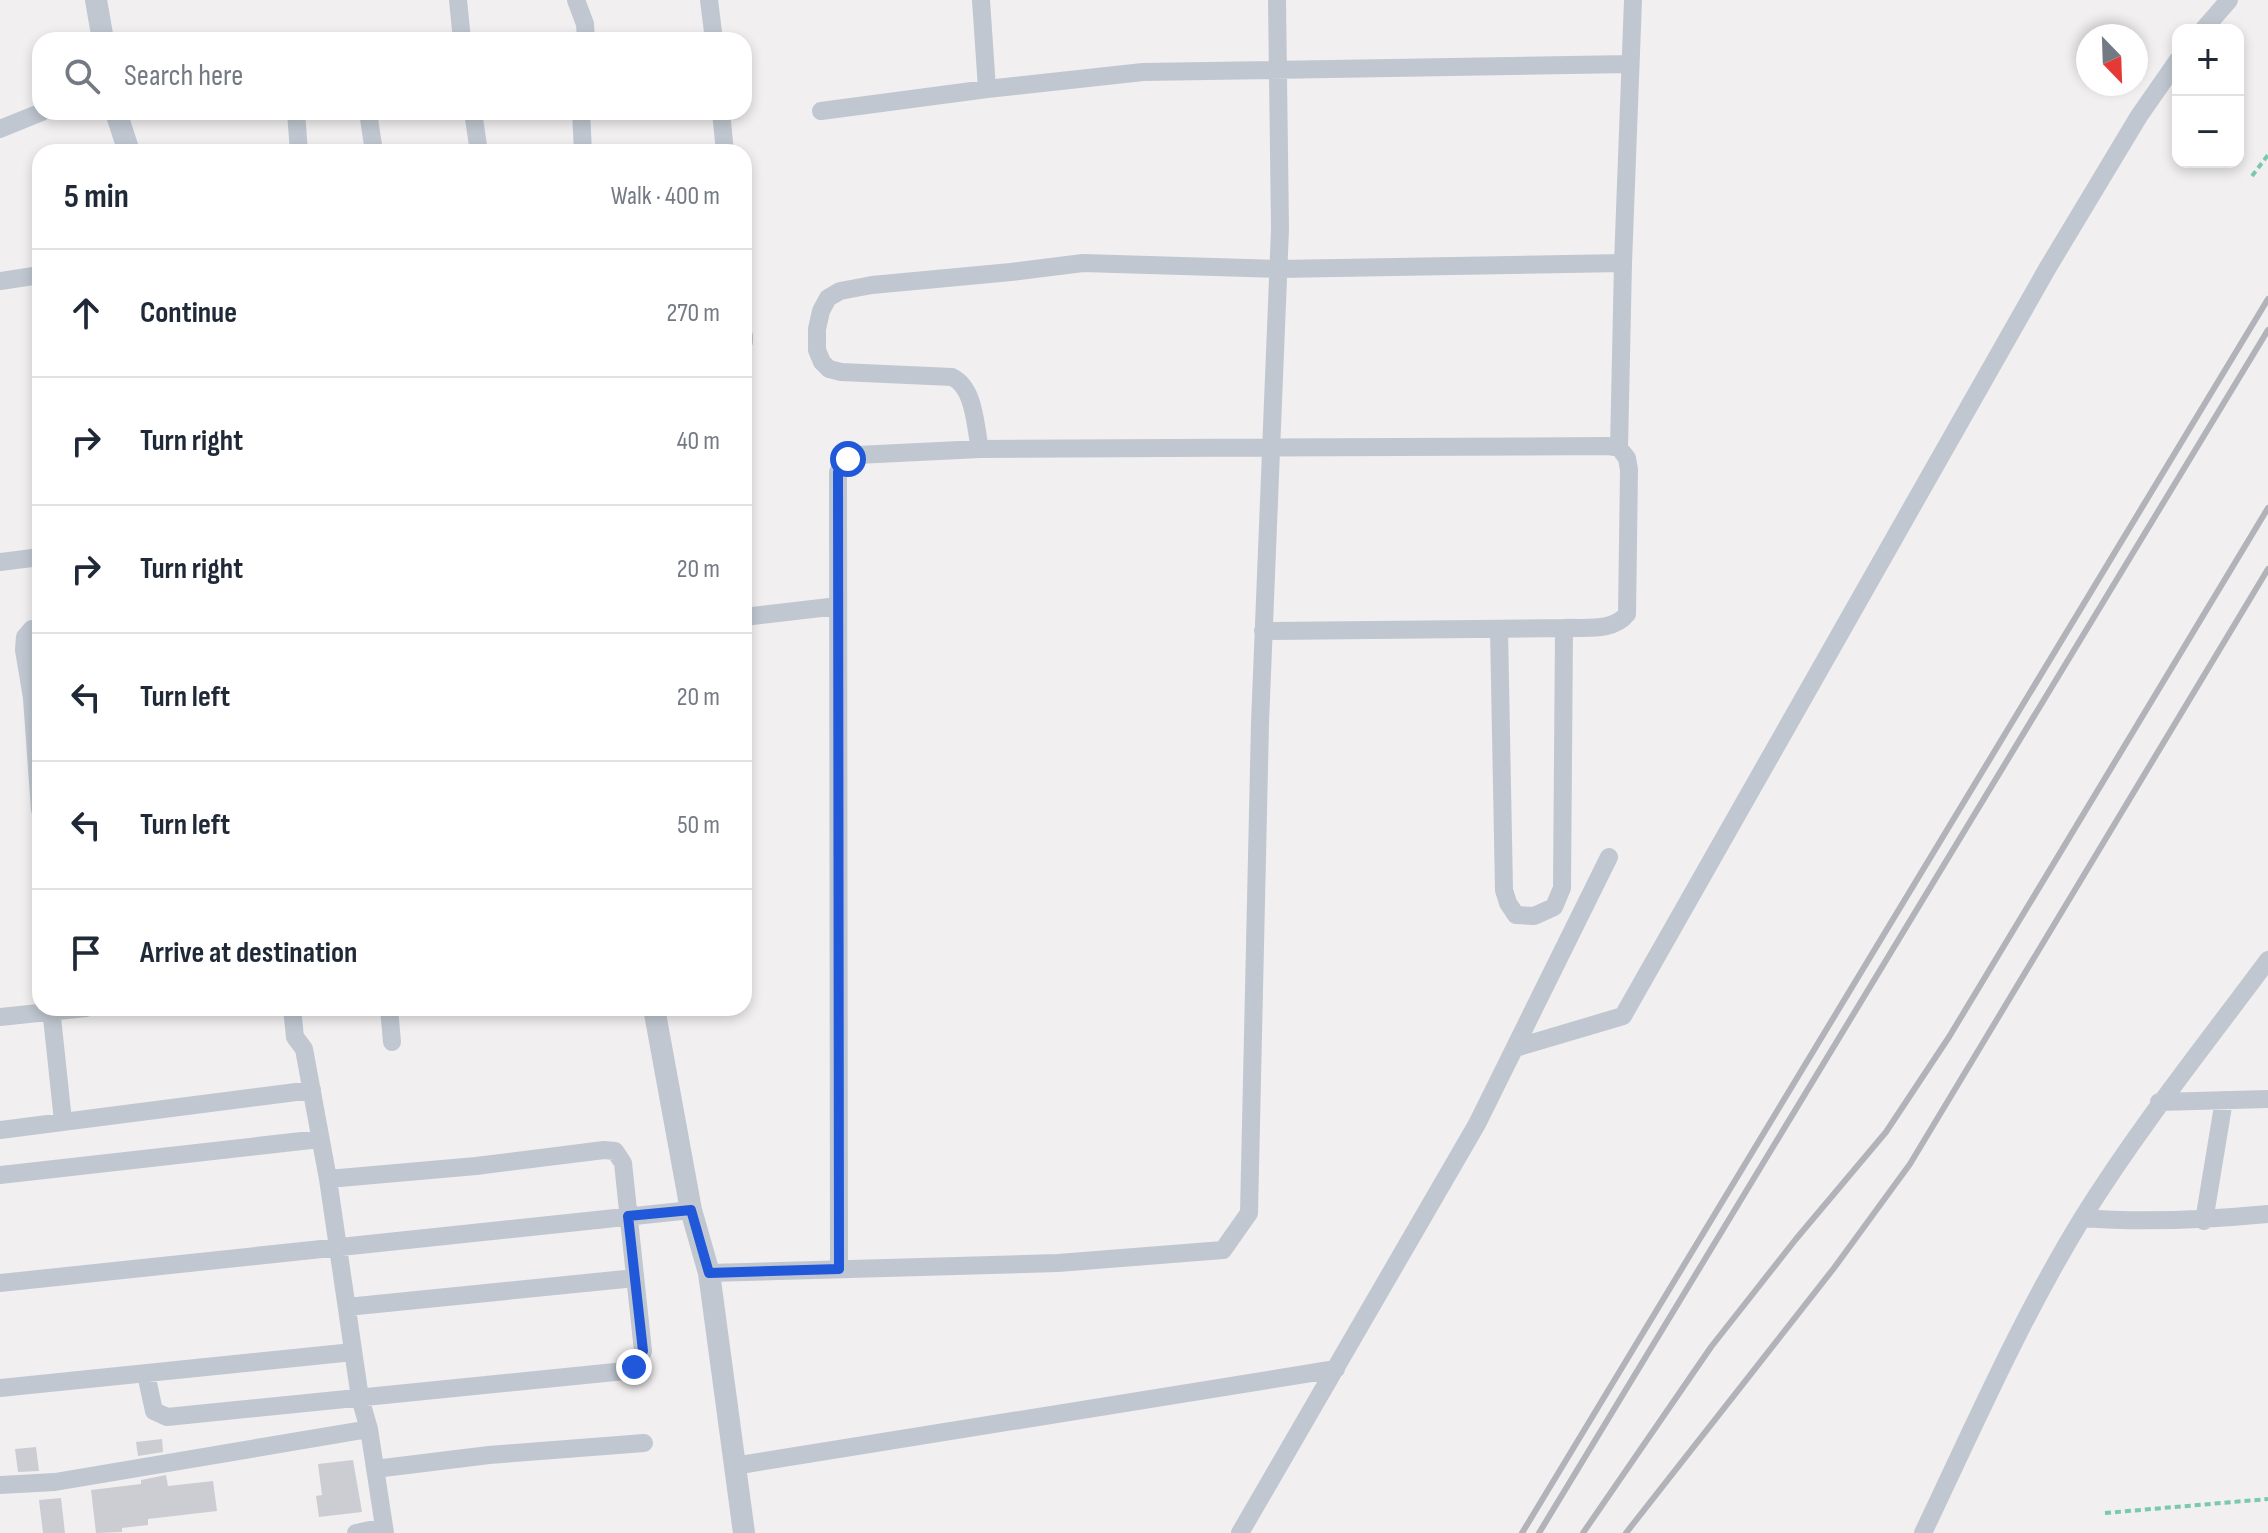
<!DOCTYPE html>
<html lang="en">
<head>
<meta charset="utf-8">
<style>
  body { margin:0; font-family:"Sofia Sans Condensed",sans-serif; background:#f6f6f7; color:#1f2937 }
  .controls { position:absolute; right:24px; top:24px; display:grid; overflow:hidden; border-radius:16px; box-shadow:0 4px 12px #0003 }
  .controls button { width:72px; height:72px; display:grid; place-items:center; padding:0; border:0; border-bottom:2px solid #e0e1e3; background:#fff; color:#1f2937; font:40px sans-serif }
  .compass { position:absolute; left:2076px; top:24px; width:72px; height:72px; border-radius:50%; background:#fff; box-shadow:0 4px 12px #0003; rotate:157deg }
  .stop { position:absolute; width:24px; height:24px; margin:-18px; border:6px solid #2158d9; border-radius:50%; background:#fff }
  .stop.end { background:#2158d9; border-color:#fff; box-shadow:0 2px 8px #0008 }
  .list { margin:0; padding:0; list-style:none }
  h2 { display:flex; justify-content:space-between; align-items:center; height:104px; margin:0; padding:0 32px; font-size:34px }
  h2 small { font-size:26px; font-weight:400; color:#747a83 }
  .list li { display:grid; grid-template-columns:52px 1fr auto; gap:24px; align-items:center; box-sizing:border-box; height:128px; padding:0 32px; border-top:2px solid #e0e1e3 }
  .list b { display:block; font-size:30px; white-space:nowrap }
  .list em { font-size:26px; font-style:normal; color:#747a83 }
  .icon { flex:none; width:44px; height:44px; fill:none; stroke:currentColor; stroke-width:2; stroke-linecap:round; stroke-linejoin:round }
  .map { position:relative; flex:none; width:2268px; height:1533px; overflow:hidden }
  .search { position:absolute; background:#fff; box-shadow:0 4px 12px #0003; left:32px; top:32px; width:720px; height:88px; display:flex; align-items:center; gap:20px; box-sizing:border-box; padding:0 28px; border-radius:24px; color:#747a83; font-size:30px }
  .panel { position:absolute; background:#fff; box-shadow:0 4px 12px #0003; left:32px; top:144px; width:720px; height:872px; border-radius:24px }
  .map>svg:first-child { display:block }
  .building { fill:#cccdd3 }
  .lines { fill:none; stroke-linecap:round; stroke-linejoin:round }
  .path { stroke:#78c9ad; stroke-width:4; stroke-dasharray:6 4; stroke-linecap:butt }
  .minor { stroke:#c0c7d0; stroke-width:18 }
  .tertiary { stroke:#c0c7d0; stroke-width:22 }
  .rail { stroke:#b1b3b9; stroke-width:6 }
  .route { stroke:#2158d9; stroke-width:10 }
</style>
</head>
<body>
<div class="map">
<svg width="2268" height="1533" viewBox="0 0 2268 1533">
  <rect width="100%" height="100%" fill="#f1efef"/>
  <path class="building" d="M162,1439L163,1452L138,1456L136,1442Z
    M36,1447L39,1471L18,1472L15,1449Z
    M353,1460L362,1512L319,1517L316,1496L322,1495L318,1464Z
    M166,1475L168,1486L213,1481L217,1511L148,1519V1525L122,1528V1532L96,1533L91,1490L141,1484V1480Z
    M61,1498L65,1533H43L39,1500Z"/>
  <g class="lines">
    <path class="path" d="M2252,176L2268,155
      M2105,1513L2268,1499"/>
    <path class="minor" d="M458,0L462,40
      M576,0L585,24L586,40
      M709,0L714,40
      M981,0L987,89
      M2203,30L2229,0
      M821,111L987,89L1143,72L1630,64
      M296,112L299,152
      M368,112L374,152
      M473,112L479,152
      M581,112L583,152
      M721,112L725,152
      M0,129L42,112
      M0,281L40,275
      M744,336V342
      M1619,448L1623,263
      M980,449C975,426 975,388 952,377L841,372L829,369L822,362L817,350V329L821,311L828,298L840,291L872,285L1011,272L1083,263L1278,269L1623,263L1633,0
      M0,562L40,557
      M744,617L838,606
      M40,629H32L25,637L24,650L32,698L40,810
      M1499,629L1504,890L1508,903L1516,915L1534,916L1554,907L1562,888L1564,628
      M51,1008L63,1121
      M292,1008L295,1037L304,1049L328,1179L360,1398L369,1429L385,1533
      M389,1008L392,1042
      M0,1017L86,1008
      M1515,1048L1623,1016L2047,269L2139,116L2178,60
      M2159,1102L2268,1099
      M0,1130L312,1090
      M0,1175L320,1139
      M2083,1218C2146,1223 2205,1220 2268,1214
      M2204,1221L2224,1100
      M839,1269L838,472L848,459L857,455L980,449L1608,446L1619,448L1627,458L1629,470L1627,614C1613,632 1585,627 1564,628L1263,631
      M709,1273L1058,1263L1223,1250L1249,1213L1260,723L1280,229L1277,0
      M0,1283L691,1210
      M347,1307L635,1278
      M146,1374L154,1411L167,1417L625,1371C635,1367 639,1362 643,1351L623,1163L615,1151L604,1150L476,1166L328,1179
      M0,1388L353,1352
      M734,1466L1336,1369
      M375,1469L489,1455L644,1443
      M0,1485L55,1482L369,1429
      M356,1533L384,1527
      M1240,1533L1477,1124L1609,857
      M1923,1533C1974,1426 2021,1318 2083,1217C2139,1127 2205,1045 2268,960"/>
    <path class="tertiary" d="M96,0L103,40
      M116,112L129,152
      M654,1008L691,1210L709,1273L744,1533"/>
    <path class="rail" d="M1522,1533L2268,299
      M1539,1533L2268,330
      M1583,1533L1711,1347L1796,1239L1886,1132L1949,1037L2268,508
      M1626,1533L1834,1268L1910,1164L2268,569"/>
  </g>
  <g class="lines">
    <path class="route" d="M634,1367L643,1351L628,1216L691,1210L709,1273L839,1269L838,472L848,459"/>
  </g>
</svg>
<div class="controls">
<button>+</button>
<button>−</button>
</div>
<svg class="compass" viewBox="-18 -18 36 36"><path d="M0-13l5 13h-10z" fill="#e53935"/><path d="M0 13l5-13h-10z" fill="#747a83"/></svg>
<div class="stop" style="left:848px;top:459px"></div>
<div class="stop end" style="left:634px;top:1367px"></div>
<div class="search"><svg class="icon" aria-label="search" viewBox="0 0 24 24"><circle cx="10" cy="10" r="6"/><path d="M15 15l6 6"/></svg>Search here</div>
<section class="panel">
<h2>5 min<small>Walk · 400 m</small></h2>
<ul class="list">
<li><svg class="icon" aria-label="ahead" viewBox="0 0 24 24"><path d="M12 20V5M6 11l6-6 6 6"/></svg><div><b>Continue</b></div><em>270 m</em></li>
<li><svg class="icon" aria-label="right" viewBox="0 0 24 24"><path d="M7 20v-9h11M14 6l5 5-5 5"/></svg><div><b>Turn right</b></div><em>40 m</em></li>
<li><svg class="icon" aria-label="right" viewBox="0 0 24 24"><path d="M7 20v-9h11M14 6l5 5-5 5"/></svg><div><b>Turn right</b></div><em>20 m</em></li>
<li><svg class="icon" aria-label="left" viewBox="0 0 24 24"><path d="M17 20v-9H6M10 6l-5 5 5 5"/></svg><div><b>Turn left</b></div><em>20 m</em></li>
<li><svg class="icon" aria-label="left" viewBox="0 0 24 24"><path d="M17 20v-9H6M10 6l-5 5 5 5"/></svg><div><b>Turn left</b></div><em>50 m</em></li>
<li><svg class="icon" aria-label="arrive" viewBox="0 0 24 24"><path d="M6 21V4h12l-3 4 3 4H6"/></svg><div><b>Arrive at destination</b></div></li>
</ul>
</section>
</div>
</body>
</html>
